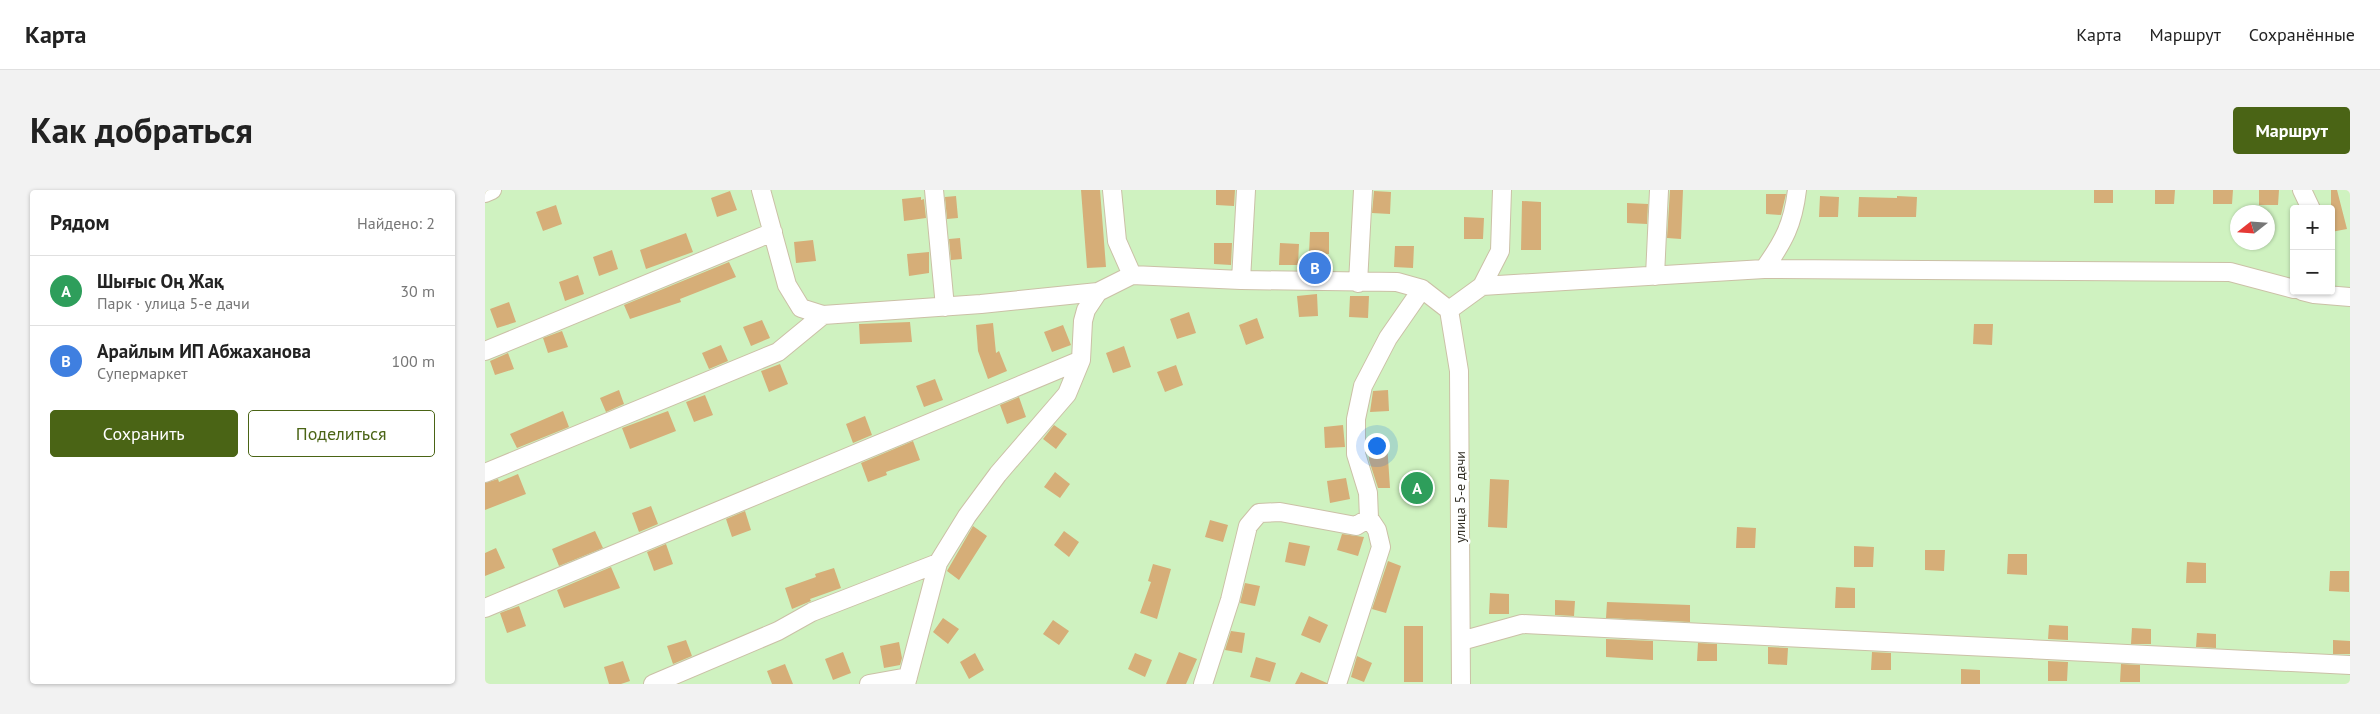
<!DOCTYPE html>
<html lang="ru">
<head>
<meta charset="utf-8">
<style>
  body { margin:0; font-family:"PT Sans",sans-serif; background:#f2f2f2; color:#222 }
  .controls { position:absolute; right:15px; top:15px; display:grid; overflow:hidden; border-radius:5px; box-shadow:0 1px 4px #0004 }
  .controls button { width:45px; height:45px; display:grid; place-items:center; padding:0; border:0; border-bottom:1px solid #e0e0e0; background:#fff; color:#222; font:25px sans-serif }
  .compass { position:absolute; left:1745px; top:15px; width:45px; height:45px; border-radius:50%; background:#fff; box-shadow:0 1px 4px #0004; rotate:253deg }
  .you { position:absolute; left:891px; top:255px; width:18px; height:18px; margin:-12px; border:4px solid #fff; border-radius:50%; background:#1a73e8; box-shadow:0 0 0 8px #1a73e833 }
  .badge { display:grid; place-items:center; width:32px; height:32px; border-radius:50%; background:#4a6415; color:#fff; font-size:16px; font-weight:700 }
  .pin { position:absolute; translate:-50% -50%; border:2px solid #fff; box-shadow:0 1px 5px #0006 }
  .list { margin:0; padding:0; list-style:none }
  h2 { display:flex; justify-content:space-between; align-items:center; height:65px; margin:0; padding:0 20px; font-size:21px }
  h2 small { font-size:16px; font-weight:400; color:#767676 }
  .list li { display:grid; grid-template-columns:32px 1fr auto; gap:15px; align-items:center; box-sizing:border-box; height:70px; padding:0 20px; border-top:1px solid #e0e0e0 }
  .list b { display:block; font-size:19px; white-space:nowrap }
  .list p { margin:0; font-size:16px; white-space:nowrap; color:#767676 }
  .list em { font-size:16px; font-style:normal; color:#767676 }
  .actions { display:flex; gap:10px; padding:15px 20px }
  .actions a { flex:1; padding:11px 0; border:1px solid #4a6415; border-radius:5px; text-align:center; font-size:18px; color:#4a6415 }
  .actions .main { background:#4a6415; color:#fff }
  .map { position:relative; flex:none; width:1865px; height:494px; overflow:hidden; border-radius:5px }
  header { display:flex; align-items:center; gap:30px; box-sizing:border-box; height:70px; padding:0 25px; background:#fff; border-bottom:1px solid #e0e0e0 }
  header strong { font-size:24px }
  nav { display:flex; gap:28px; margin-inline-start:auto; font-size:18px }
  .intro { display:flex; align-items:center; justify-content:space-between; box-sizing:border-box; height:120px; padding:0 30px }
  h1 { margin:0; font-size:35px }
  .button { padding:12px 22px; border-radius:5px; background:#4a6415; color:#fff; font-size:18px; font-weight:700 }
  main { display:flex; gap:30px; padding:0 30px }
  aside { flex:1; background:#fff; border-radius:5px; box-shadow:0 1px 4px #0004 }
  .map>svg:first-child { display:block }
  .green { fill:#cff2c0; fill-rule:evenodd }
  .building { fill:#d6ae78 }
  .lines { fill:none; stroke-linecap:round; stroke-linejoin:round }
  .minor-casing { stroke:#cbc0a6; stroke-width:20 }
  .minor { stroke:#fff; stroke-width:18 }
  .labels { text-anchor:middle; stroke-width:5; stroke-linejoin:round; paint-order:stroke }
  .street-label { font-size:14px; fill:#363228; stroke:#fff }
</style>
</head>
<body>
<header>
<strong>Карта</strong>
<nav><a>Карта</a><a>Маршрут</a><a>Сохранённые</a></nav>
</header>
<div class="intro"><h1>Как добраться</h1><a class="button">Маршрут</a></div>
<main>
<aside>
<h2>Рядом<small>Найдено: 2</small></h2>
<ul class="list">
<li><span class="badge" style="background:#2e9e5b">A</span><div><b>Шығыс Оң Жақ</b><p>Парк · улица 5-е дачи</p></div><em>30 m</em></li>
<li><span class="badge" style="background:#3f7fe0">B</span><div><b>Арайлым ИП Абжаханова</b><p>Супермаркет</p></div><em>100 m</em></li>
</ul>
<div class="actions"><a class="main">Сохранить</a><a>Поделиться</a></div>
</aside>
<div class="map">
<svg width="1865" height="494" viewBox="0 0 1865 494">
  <rect width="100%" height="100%" fill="#fef3d8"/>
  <path class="green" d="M0,0H1865V494H0ZM1809,19H1846V101H1809ZM1752,22H1782V52H1752Z"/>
  <path class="building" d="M596,0H615L621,77L602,78Z
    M731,0H750L749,16L731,15Z
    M1185,0H1198L1196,49L1182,48Z
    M1609,0H1628V13H1609Z
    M1670,0H1690L1689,14H1670Z
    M1728,0H1748L1747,14H1728Z
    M1774,0H1794L1793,15H1774Z
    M1846,0H1852L1862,39L1846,42Z
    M245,1L252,20L232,27L226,8Z
    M889,1L906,2L905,24L887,23Z
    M1281,4H1301L1296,25L1281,24Z
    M471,6L473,28L462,29L460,7Z
    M1335,6L1354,7L1353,27H1334Z
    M1412,6L1432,7L1431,27H1373L1374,7L1412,8Z
    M436,7V10L439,9L441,28L419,31L417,9Z
    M1037,11L1056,12V60H1036Z
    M1142,13L1163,14L1162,34L1142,33Z
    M71,15L77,34L58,41L51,22Z
    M979,27L999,28L998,49H979Z
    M825,42H844V64L824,63Z
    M201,43L208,62L161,79L155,60Z
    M475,48L477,69L466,70L464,49Z
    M328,50L331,71L311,73L309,52Z
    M729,53H747L746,75L729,74Z
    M795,53L814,54L813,75H794Z
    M910,56H929L928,78L909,77Z
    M127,60L133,79L114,86L108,67Z
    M444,62V83L424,86L422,64Z
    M244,72L251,87L195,109L196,112L145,129L139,115Z
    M93,85L99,104L80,111L74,92Z
    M832,104L833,126L814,127L812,106Z
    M865,106H884L883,128L864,127Z
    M24,112L31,132L12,138L5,119Z
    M704,122L711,143L692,149L685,129Z
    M772,128L779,148L761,155L754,135Z
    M277,130L285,148L266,156L258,137Z
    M425,132L427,152L375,154L374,134Z
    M508,133L511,163L514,161L522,181L503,189L493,161L491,135Z
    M1489,134H1508L1507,155L1488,154Z
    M578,135L586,155L567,162L559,142Z
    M77,141L83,157L63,163L58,148Z
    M236,155L243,171L224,179L217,163Z
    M639,156L646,177L628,183L621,163Z
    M23,163L29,179L10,185L5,171Z
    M295,174L303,194L284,202L276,181Z
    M691,175L698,195L680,202L672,182Z
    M450,189L458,210L439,217L431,196Z
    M134,200L139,214L121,222L115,208Z
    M903,200L904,221L885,222L888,201Z
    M220,205L228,225L209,232L201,212Z
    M534,207L541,227L522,234L515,215Z
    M78,221L84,237L32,258L25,244Z
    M183,221L191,241L145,259L137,238Z
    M380,226L387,245L368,253L361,234Z
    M569,235L582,244L571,259L558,249Z
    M858,235L860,257L840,258L839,237Z
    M428,251L435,270L401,282L402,285L383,292L376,273Z
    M902,253L905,298H893L884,270L883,254Z
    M570,282L585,294L575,308L559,297Z
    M33,284L41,304L0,320V293L13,289L14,292Z
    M861,288L865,309L845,313L842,291Z
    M1005,289L1024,290L1022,338L1003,337Z
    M166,316L173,334L154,342L147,323Z
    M260,321L266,340L247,347L241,329Z
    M725,330L743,335L738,352L720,347Z
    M488,336L502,346L474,390L462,381Z
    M1252,337L1271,338L1270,358H1251Z
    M110,341L118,358L74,376L67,359Z
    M579,341L594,352L584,367L569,355Z
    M857,344L879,347L873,366L852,360Z
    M804,352L825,356L820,376L800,372Z
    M181,354L188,374L169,381L162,362Z
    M1369,356L1389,357L1388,377H1369Z
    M11,358L20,378L0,386V363Z
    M1440,360H1460L1459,381L1440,380Z
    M1523,364H1542V385L1522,384Z
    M903,371L916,376L901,423L887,419Z
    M1702,372L1721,373V393H1701Z
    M668,374L686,379L672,429L655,423L666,392L663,391Z
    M126,377L135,398L79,418L72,400Z
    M349,378L356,398L325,409L326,411L307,419L300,398L331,387L330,384Z
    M1845,381H1864V402L1844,401Z
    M760,393L775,396L770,416L755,413Z
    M1351,397L1370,398V418H1350Z
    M1005,403L1024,404V424H1004Z
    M1070,410L1090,411L1089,426L1070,425Z
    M1122,412L1205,415V432L1121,428Z
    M34,416L41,436L22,443L15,423Z
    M824,426L843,435L835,453L816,445Z
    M458,428L474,439L463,454L448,442Z
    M568,430L584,441L574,455L558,444Z
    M1564,435L1583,436V450L1563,449Z
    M919,436H938V492H919Z
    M1647,438L1666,439V454H1646Z
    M746,441L760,443L757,463L740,460Z
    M1712,443L1731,444V458L1711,457Z
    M1121,449L1168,451V470L1121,467Z
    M201,450L207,466L188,474L182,456Z
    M1848,450L1865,451V464H1848Z
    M414,452L417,468L415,475L399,478L395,456Z
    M1213,453L1232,454V471H1212Z
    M1283,457L1303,458L1302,475L1283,474Z
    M358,462L366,483L348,490L340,469Z
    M694,462L712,469L701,494H681Z
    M1387,462L1406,463V480H1386Z
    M490,463L499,480L484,489L475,472Z
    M650,463L667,470L660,487L643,479Z
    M872,466L887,473L879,492L866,487Z
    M771,467L791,473L785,492L765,487Z
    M138,471L145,491L136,494H124L119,477Z
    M1563,471L1583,472L1582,491H1563Z
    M300,474L308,494H287L282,481Z
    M1636,474L1655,475V492H1635Z
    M1476,479L1495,480V494H1476Z
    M816,482L842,493V494H810Z"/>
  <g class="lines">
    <g class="minor-casing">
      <path id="minor" d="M276,0L302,95L316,118L338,125L496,114L613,102L647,85
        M449,0L460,117
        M627,0L632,51L647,85L756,90L912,92L937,99L964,120
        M1017,0L1015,61L997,96L1279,79L1745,82L1809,99
        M1817,0L1826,19
        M0,3L7,0
        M1279,79C1299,51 1308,34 1312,0
        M1170,86L1174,0
        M756,90L761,0
        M873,93L878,0
        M1817,101L1829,104L1865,107
        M964,120L974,181L976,494
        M964,120L997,96
        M0,161L288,42
        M0,283L293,162L338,125
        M0,418L596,170
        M976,451L1037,434L1865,475
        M168,494L293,441L327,422L453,373
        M384,494L423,487
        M421,494L453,373L482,326L513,284L582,204L596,170L598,131L601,120L613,102
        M718,494L745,410L763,336L774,323L795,322L871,336L884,328L883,303L871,264V229L878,196L903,148L937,99
        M852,494L896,357L892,340L884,328"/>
    </g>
    <use href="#minor" class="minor"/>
  </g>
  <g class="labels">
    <g class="street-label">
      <text transform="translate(975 307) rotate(-90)" y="5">улица 5-е дачи</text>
    </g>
  </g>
</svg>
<div class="controls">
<button>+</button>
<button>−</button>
</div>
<svg class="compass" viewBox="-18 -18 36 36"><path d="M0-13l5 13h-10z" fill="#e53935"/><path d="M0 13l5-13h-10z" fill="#767676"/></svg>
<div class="you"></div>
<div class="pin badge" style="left:932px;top:298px;background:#2e9e5b">A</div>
<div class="pin badge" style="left:830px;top:78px;background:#3f7fe0">B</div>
</div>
</main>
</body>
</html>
